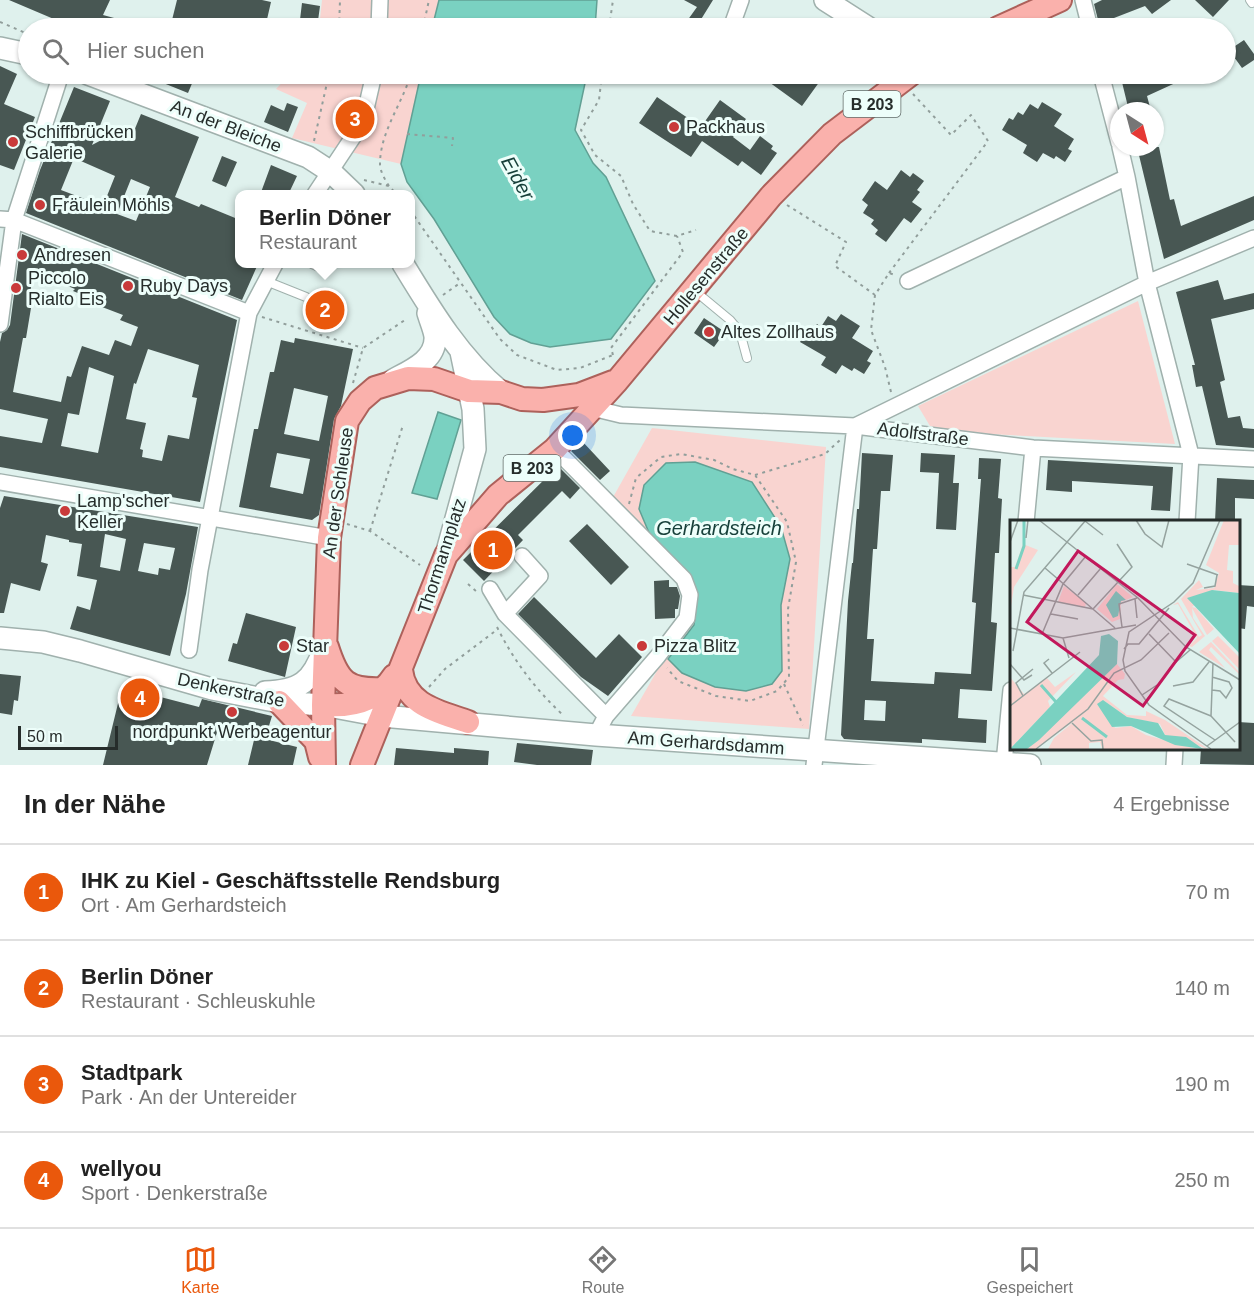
<!DOCTYPE html>
<html lang="de">
<head>
<meta charset="utf-8">
<style>
  body { margin:0; font-family:Arial,sans-serif; background:#f6f6f6; color:#222 }
  .compass { position:absolute; left:1110px; top:102px; width:54px; height:54px; border-radius:50%; background:#fff; box-shadow:0 2px 4px #0004; rotate:144deg }
  .scale { position:absolute; left:18px; bottom:15px; width:100px; box-sizing:border-box; padding-left:6px; border:3px solid #262d2b; border-top:0; font-size:16px; line-height:21px; white-space:nowrap; color:#262d2b; -webkit-text-stroke:4px #edfefa; paint-order:stroke }
  .you { position:absolute; left:573px; top:436px; width:21px; height:21px; margin:-15px; border:4px solid #fff; border-radius:50%; background:#1a73e8; box-shadow:0 0 0 9px #1a73e833 }
  .badge { display:grid; place-items:center; width:39px; height:39px; border-radius:50%; background:#ea580c; color:#fff; font-size:20px; font-weight:700 }
  .pin { position:absolute; translate:-50% -50%; border:3px solid #fff; box-shadow:0 2px 6px #0006 }
  .popup { position:absolute; left:235px; top:190px; width:180px; height:78px; box-sizing:border-box; display:grid; place-content:center; border-radius:12px; background:#fff; filter:drop-shadow(0 2px 4px #0005); font-size:20px; white-space:nowrap; color:#767676 }
  .popup b { font-size:22px; color:#222 }
  .popup::after { content:''; position:absolute; left:50%; top:100%; margin-left:-12px; border:12px solid transparent; border-top-color:#fff }
  .list { margin:0; padding:0; list-style:none }
  h2 { display:flex; justify-content:space-between; align-items:center; height:78px; margin:0; padding:0 24px; font-size:26px }
  h2 small { font-size:20px; font-weight:400; color:#767676 }
  .list li { display:grid; grid-template-columns:39px 1fr auto; gap:18px; align-items:center; box-sizing:border-box; height:96px; padding:0 24px; border-top:2px solid #e0e0e0 }
  .list b { display:block; font-size:22px; white-space:nowrap }
  .list p { margin:0; font-size:20px; white-space:nowrap; color:#767676 }
  .list em { font-size:20px; font-style:normal; color:#767676 }
  .icon { flex:none; width:33px; height:33px; fill:none; stroke:currentColor; stroke-width:2; stroke-linecap:round; stroke-linejoin:round }
  .map { position:relative; flex:none; width:1254px; height:765px; overflow:hidden }
  .search { position:absolute; background:#fff; box-shadow:0 2px 4px #0004; left:18px; right:18px; top:18px; height:66px; display:flex; align-items:center; gap:15px; box-sizing:border-box; padding:0 21px; border-radius:33px; color:#767676; font-size:22px }
  .sheet { height:462px; background:#fff }
  nav { display:flex; justify-content:space-around; align-items:center; box-sizing:border-box; height:84px; border-top:2px solid #e0e0e0; background:#fff; font-size:16px; color:#767676 }
  nav a { display:grid; justify-items:center; gap:3px }
  nav .on { color:#ea580c }
  .map>svg:first-child { display:block }
  .green { fill:#f9d4d0 }
  .water { fill:#7ad1c1; stroke:#61a094; stroke-width:1.5 }
  .building { fill:#485753; fill-rule:evenodd }
  .lines { fill:none; stroke-linecap:round; stroke-linejoin:round }
  .lane-casing { stroke:#a0b1ad; stroke-width:10 }
  .street-casing { stroke:#a0b1ad; stroke-width:18 }
  .secondary-casing { stroke:#a0b1ad; stroke-width:24 }
  .primary-casing { stroke:#ad615b; stroke-width:26 }
  .path { stroke:#919e9b; stroke-width:2; stroke-dasharray:3 4.5; stroke-linecap:butt }
  .lane { stroke:#fff; stroke-width:8 }
  .street { stroke:#fff; stroke-width:15 }
  .secondary { stroke:#fff; stroke-width:21 }
  .primary { stroke:#fab1ac; stroke-width:22 }
  .poi-dot { fill:#c93a3a; stroke:#edfefa; stroke-width:2 }
  .labels { text-anchor:middle; stroke-width:6; stroke-linejoin:round; paint-order:stroke }
  .shield { fill:#edfefa; stroke:#626c69; stroke-width:1.5 }
  .shield-label { font-size:16px; font-weight:bold; fill:#262d2b }
  .street-label { font-size:18px; fill:#262d2b; stroke:#edfefa }
  .poi-label { font-size:18px; fill:#262d2b; stroke:#edfefa; text-anchor:start }
  .water-label { font-size:20px; font-style:italic; fill:#163f39; stroke:#edfefa }
  .inset-river { fill:none; stroke:#7ad1c1; stroke-width:3 }
  .inset-road { fill:none; stroke:#95a39f; stroke-width:1.5 }
  .view { fill:#c2185b; fill-opacity:0.15; stroke:#c2185b; stroke-width:3 }
  .inset-edge { fill:none; stroke:#262d2b; stroke-width:3 }
</style>
</head>
<body>
<div class="map">
<svg width="1254" height="765" viewBox="0 0 1254 765">
  <rect width="100%" height="100%" fill="#dff1ed"/>
  <path class="green" d="M322,0H439L432,28H319Z
    M290,74H421L401,164L292,138L307,103L276,89Z
    M1138,301L1175,444L933,431L918,406Z
    M652,428L826,447L809,729L631,716L665,657L693,595L612,499Z"/>
  <path class="water" d="M439,0H597L595,28H432Z
    M421,74H587L575,130L593,163L606,177L655,281L611,339L550,347L531,343L510,334L494,317L434,219L407,182L401,164Z
    M438,412L461,420L437,499L412,493Z
    M695,462L752,482L781,527L790,559L781,605L782,671L772,684L746,691L715,687L682,673L668,659L694,625L696,608L695,587L686,570L650,535L639,509L644,485L666,463Z"/>
  <path class="building" d="M9,0H110L103,15L140,25V28H75Z
    M177,0H262L271,2L265,28H170Z
    M684,0H713L700,21L711,28H682L697,7Z
    M1102,0H1171L1152,14L1145,6L1114,18L1119,28H1100L1094,4Z
    M1195,0H1229L1213,17Z
    M302,3L320,6L317,28H299Z
    M1244,40L1254,54V60L1242,68L1229,50Z
    M0,66L17,74L4,104L35,117L14,170L0,165Z
    M141,74H196L188,93Z
    M758,74H810L820,81L802,106Z
    M1120,74H1141L1143,81L1159,74H1195L1147,96L1151,111H1129Z
    M74,87L110,101L92,145L126,127L134,131L141,114L199,137L175,197L199,207L201,204L240,220V264H258L242,300L26,213L40,170ZM74,158L115,176L103,206L61,190ZM131,179L150,187L136,221L117,214Z
    M657,97L701,127L720,100L746,119L733,137L750,150L760,136L773,146L771,149L777,153L761,175L742,161L738,166L702,141L691,157L639,123Z
    M1042,102L1062,114L1054,126L1074,139L1068,149L1072,151L1065,162L1056,156L1054,159L1043,153L1037,162L1023,153L1027,145L1002,130L1009,118L1013,120L1018,112L1023,115L1030,104L1038,109Z
    M287,103L298,107L288,132L264,122L271,105L284,111Z
    M1137,147H1159L1170,200L1174,199L1181,226L1254,196V220L1164,259Z
    M222,156L237,162L226,187L212,181Z
    M271,165L297,176L288,195H260Z
    M901,170L910,177L913,173L924,181L917,190L920,192L912,202L922,209L911,223L904,218L886,242L875,234L878,230L871,224L874,220L863,213L868,205L862,200L875,181L887,190Z
    M22,234L237,320L200,502L0,467V436L42,443L48,419L0,409V342L2,333L7,330L10,325ZM33,272L75,289L73,291L90,298L89,302L123,315L120,320L138,327L131,346L115,340L109,355L82,346L71,377L67,376L61,402L13,392L23,338H26L32,302H29ZM148,349L199,365L192,397L197,398L189,439L168,435L162,461L142,457L143,450L140,449L146,423L126,419L134,383L136,384ZM89,367L114,376L98,453L61,446L68,413L79,415Z
    M1218,280L1224,300L1254,293V309L1211,319L1225,380L1220,382L1228,418L1240,416L1243,428L1254,429V448L1216,445L1202,386L1196,387L1192,365H1195L1176,292Z
    M320,298L337,307L330,319L313,310Z
    M841,314L860,326L852,338L873,351L867,361L871,363L864,374L854,368L852,371L842,365L836,374L821,365L826,357L800,342L807,330L812,332L817,324L821,327L828,316L836,321Z
    M704,318L725,332L714,347L694,333Z
    M295,338L353,349L341,406L334,419L319,515L312,520L239,507L254,429H258L270,372H274L281,340L294,343ZM294,388L328,396L319,441L284,434ZM277,453L310,459L303,494L270,487Z
    M582,441L610,471L600,480L571,451Z
    M862,453L893,455L890,491H881L877,549H873L867,639H874L871,681L934,684L935,672L971,674L976,603L972,602L981,479H978L979,458L1001,459L998,498L1002,499L999,553H995L991,622L997,623L992,691L960,689L958,718L987,720L986,743L922,739V743L859,740L844,739L841,735L848,601L852,563H853L857,509H859ZM865,700L886,701L885,721L864,720Z
    M921,453L955,455L953,483H959L956,530L936,529L939,473L920,472Z
    M1048,460L1173,467L1170,511L1151,510L1153,486L1072,481V492L1046,490Z
    M558,466L580,488L570,499L562,491L518,535L523,540L484,581L463,560Z
    M1217,478L1254,480V499L1235,498V522H1215Z
    M4,496L198,527L186,594L170,656L70,629L77,606L90,610L97,580L77,576L82,544L69,542V540L46,535L41,562L48,564L40,591L11,583L4,613H0V508ZM105,534L126,539L120,571L100,567ZM144,543L175,548L170,570L159,568L158,575L138,571Z
    M587,524L629,567L611,585L569,541Z
    M669,580V587H677L680,596L678,609H675V618L655,619L654,581Z
    M1238,585L1254,586V607L1247,606L1245,629L1238,628Z
    M534,597L596,658L619,634L642,657L608,696L581,677L518,614Z
    M246,613L296,627L285,677L228,661L233,643L237,644Z
    M0,674L21,676L18,701L14,700L12,715L0,713Z
    M122,687L199,707L202,699L272,716L265,739L297,747L293,765H248L254,740L218,729L207,765H103Z
    M1238,722L1254,723V765L1200,764L1201,748H1238Z
    M517,743L593,750L591,765H537L514,762Z
    M396,748L454,753V748L489,751L488,765H394Z"/>
  <g class="lines">
    <g class="lane-casing">
      <path id="lane" d="M1250,0L1252,3
        M312,264L325,270
        M266,281L306,297
        M695,291L730,320L740,332L747,358"/>
    </g>
    <g class="street-casing">
      <path id="street" d="M1083,0L1090,28
        M379,28L380,0
        M731,28L741,0
        M1101,74L1119,143
        M1120,147L1127,177L1147,283L1191,455L1187,522
        M315,194L363,122L374,74
        M0,219L14,220L249,313
        M908,281L1127,177
        M0,324L14,220L61,74
        M592,408L621,415L855,426L1033,448L1254,459
        M855,426L1147,283L1254,238
        M555,449L684,579L690,595L687,618L658,656L606,716L596,735
        M0,482L329,538
        M1026,522L1033,448
        M490,589L505,614L606,716
        M505,614L540,576L522,556
        M189,650L200,570L249,313L275,264
        M1004,763L1011,690
        M814,765L855,426
        M1174,765L1175,748"/>
    </g>
    <g class="secondary-casing">
      <path id="secondary" d="M825,0L869,28
        M0,48L28,54
        M88,74L308,157L331,172L354,194
        M403,264C431,310 459,357 501,392
        M393,380C410,371 437,360 435,336C434,329 430,320 428,313
        M446,555L475,449L473,409L461,352
        M0,638L43,642L80,651L212,689L279,702L323,705L382,716L596,735L1030,765
        M265,692C300,691 312,682 324,649"/>
    </g>
    <g class="primary-casing">
      <path id="primary" d="M998,28L1060,0
        M327,647C338,682 347,691 384,689
        M401,670C405,706 440,712 468,722
        M279,702L316,741L320,757
        M323,705C351,707 378,701 394,676
        M324,765L323,705L329,538L347,421L360,401L375,388L408,378L434,379L469,391L501,392L522,399L543,400L579,395L613,382
        M362,765L446,555L498,495L555,449L617,381L771,196L832,134L911,74"/>
    </g>
    <path class="path" d="M0,22L28,34
      M339,28L340,0
      M423,28L429,0
      M609,28L613,0
      M602,74L599,100L581,130L595,155L621,176L633,204L650,231L677,236L696,230
      M407,134L453,138L452,146
      M314,141L329,74
      M364,180L389,186L396,194
      M389,186C385,180 380,171 380,164C380,132 402,104 411,74
      M787,205L846,242L835,266L875,295L889,273L895,275
      M410,210L500,339L517,355L557,370L580,368L613,355L615,357
      M889,273L988,141L971,115L951,135L913,94
      M443,295L460,283
      M875,295L871,330L885,367L891,392
      M262,317L363,348
      M613,355L611,348L683,252L677,236
      M353,383L363,348L405,320
      M755,475L825,454L840,440
      M629,504L636,478L661,457L681,454L714,460L733,469L755,475L787,522L796,562L788,609L789,677L777,691L750,701L716,696L678,681L667,668
      M347,524L370,531L420,565
      M370,531L403,425
      M468,584L476,591
      M497,627C514,661 535,689 563,715
      M784,684L803,725
      M429,687L445,669L498,629"/>
    <use href="#lane" class="lane"/>
    <use href="#street" class="street"/>
    <use href="#secondary" class="secondary"/>
    <use href="#primary" class="primary"/>
  </g>
  <g class="poi-dot">
    <circle cx="674" cy="127" r="6"/>
    <circle cx="13" cy="142" r="6"/>
    <circle cx="40" cy="205" r="6"/>
    <circle cx="22" cy="255" r="6"/>
    <circle cx="128" cy="286" r="6"/>
    <circle cx="16" cy="288" r="6"/>
    <circle cx="709" cy="332" r="6"/>
    <circle cx="65" cy="511" r="6"/>
    <circle cx="284" cy="646" r="6"/>
    <circle cx="642" cy="646" r="6"/>
    <circle cx="232" cy="712" r="6"/>
  </g>
  <g class="labels">
    <g class="shield">
      <rect x="843.5" y="91" width="57" height="26" rx="4.5"/>
      <rect x="503.5" y="455" width="57" height="26" rx="4.5"/>
    </g>
    <g class="shield-label">
      <text x="872" y="110">B 203</text>
      <text x="532" y="474">B 203</text>
    </g>
    <g class="street-label">
      <text transform="translate(226 126) rotate(21)" y="6">An der Bleiche</text>
      <text transform="translate(706 276) rotate(-50)" y="6">Hollesenstraße</text>
      <text transform="translate(923 434) rotate(7)" y="6">Adolfstraße</text>
      <text transform="translate(338 493) rotate(-82)" y="6">An der Schleuse</text>
      <text transform="translate(442 556) rotate(-72)" y="6">Thormannplatz</text>
      <text transform="translate(231 690) rotate(12)" y="6">Denkerstraße</text>
      <text transform="translate(706 743) rotate(4)" y="6">Am Gerhardsdamm</text>
    </g>
    <g class="poi-label">
      <text x="686" y="133">Packhaus</text>
      <text x="25" y="138">Schiffbrücken<tspan x="25" dy="21">Galerie</tspan></text>
      <text x="52" y="211">Fräulein Möhls</text>
      <text x="34" y="261">Andresen</text>
      <text x="28" y="284">Piccolo<tspan x="28" dy="21">Rialto Eis</tspan></text>
      <text x="140" y="292">Ruby Days</text>
      <text x="721" y="338">Altes Zollhaus</text>
      <text x="77" y="507">Lamp'scher<tspan x="77" dy="21">Keller</tspan></text>
      <text x="296" y="652">Star</text>
      <text x="654" y="652">Pizza Blitz</text>
      <text x="232" y="738" text-anchor="middle">nordpunkt Werbeagentur</text>
    </g>
    <g class="water-label">
      <text transform="translate(518 178) rotate(61)" y="7">Eider</text>
      <text x="719" y="535">Gerhardsteich</text>
    </g>
  </g>
  <g transform="translate(1010 520)">
    <rect width="230" height="230" fill="#dff1ed"/>
    <path d="M214,0H229V25H219L217,50L223,51V63L229,66V73L204,70L182,87L186,88L204,109L197,115L182,88L183,98L195,116L182,127L179,126L187,118L168,84L163,85L168,82L189,117L192,115L171,79L189,60L193,67L186,70L204,68L209,53L196,45ZM13,24L28,30L4,67L0,92V47H5ZM107,64L123,77L111,82L110,99L102,102L87,89ZM54,66L76,83L75,87L48,82ZM208,116L229,137V149L202,121ZM201,122L229,152V154L201,127L199,130L215,148L189,132ZM107,144L115,154L114,159L108,160L93,176L117,195L136,196V191L155,200L198,229L155,215L150,204L117,197L93,180L105,208L121,206L136,215L187,229H92L90,222L79,223V229H38L44,218L66,200L25,229H17ZM66,152L38,181L40,187L0,229V157L14,174L37,158L45,167Z" fill="#f9d4d0"/>
    <path d="M202,70L229,73V133L177,78ZM106,71L116,80L111,81L108,96L103,98L96,85ZM99,114L108,121L107,144L29,220L17,229H0L89,135L91,116ZM93,180L117,197L148,203L155,215L176,217L193,229L165,225L121,206L102,207L87,184Z" fill="#7ad1c1"/>
    <path class="inset-river" d="M6,49L14,26V0M31,165L46,182M72,198L97,217"/>
    <path class="inset-road" d="M29,0L128,78L176,127L230,160M126,0L135,14L152,27L159,0M75,1L93,15M16,18L18,0M0,22L8,0M177,44L208,55M35,48L105,108M194,68L205,66L207,55M13,75L83,89M68,75L91,48M125,79L127,98M83,89L122,47L107,24M41,94L68,99M112,107L109,84L127,78M0,108L53,118L126,105M32,114L53,64L76,36M139,114L166,142L180,130M53,118L59,138M114,129L118,124H129L159,88M3,131L14,72L76,0M39,139L34,143L42,153M0,144L14,160L22,155M163,166L183,162L199,142M202,170L210,171L216,178L222,168L219,162L202,157M132,175L147,165M13,176L6,163L23,149M0,186L70,132M201,196L159,179L154,186L205,220M201,196L203,143M201,196L225,222M62,203L81,221L92,220L93,229M197,226L230,202M26,229L78,189L104,153L131,140L159,113M201,229L139,185L115,151L113,140L119,112L164,82L183,63L210,0"/>
    <path class="view" d="M68,31L185,115L133,186L17,102Z"/>
    <rect width="230" height="230" class="inset-edge"/>
  </g>
</svg>
<svg class="compass" viewBox="-18 -18 36 36"><path d="M0-13l5 13h-10z" fill="#e53935"/><path d="M0 13l5-13h-10z" fill="#767676"/></svg>
<div class="scale">50 m</div>
<div class="you"></div>
<div class="pin badge" style="left:493px;top:550px">1</div>
<div class="pin badge" style="left:325px;top:310px">2</div>
<div class="popup"><b>Berlin Döner</b>Restaurant</div>
<div class="pin badge" style="left:355px;top:119px">3</div>
<div class="pin badge" style="left:140px;top:698px">4</div>
<div class="search"><svg class="icon" aria-label="search" viewBox="0 0 24 24"><circle cx="10" cy="10" r="6"/><path d="M15 15l6 6"/></svg>Hier suchen</div>
</div>
<section class="sheet">
<h2>In der Nähe<small>4 Ergebnisse</small></h2>
<ul class="list">
<li><span class="badge">1</span><div><b>IHK zu Kiel - Geschäftsstelle Rendsburg</b><p>Ort · Am Gerhardsteich</p></div><em>70 m</em></li>
<li><span class="badge">2</span><div><b>Berlin Döner</b><p>Restaurant · Schleuskuhle</p></div><em>140 m</em></li>
<li><span class="badge">3</span><div><b>Stadtpark</b><p>Park · An der Untereider</p></div><em>190 m</em></li>
<li><span class="badge">4</span><div><b>wellyou</b><p>Sport · Denkerstraße</p></div><em>250 m</em></li>
</ul>
</section>
<nav>
<a class="on"><svg class="icon" aria-label="map" viewBox="0 0 24 24"><path d="M3 6l6-2 6 2 6-2v14l-6 2-6-2-6 2zM9 4v14M15 6v14"/></svg>Karte</a>
<a><svg class="icon" aria-label="directions" viewBox="0 0 24 24"><path d="M12 3l9 9-9 9-9-9zM9 14v-3h6M13 9l2 2-2 2"/></svg>Route</a>
<a><svg class="icon" aria-label="saved" viewBox="0 0 24 24"><path d="M7 4h10v16l-5-4-5 4z"/></svg>Gespeichert</a>
</nav>
</body>
</html>
